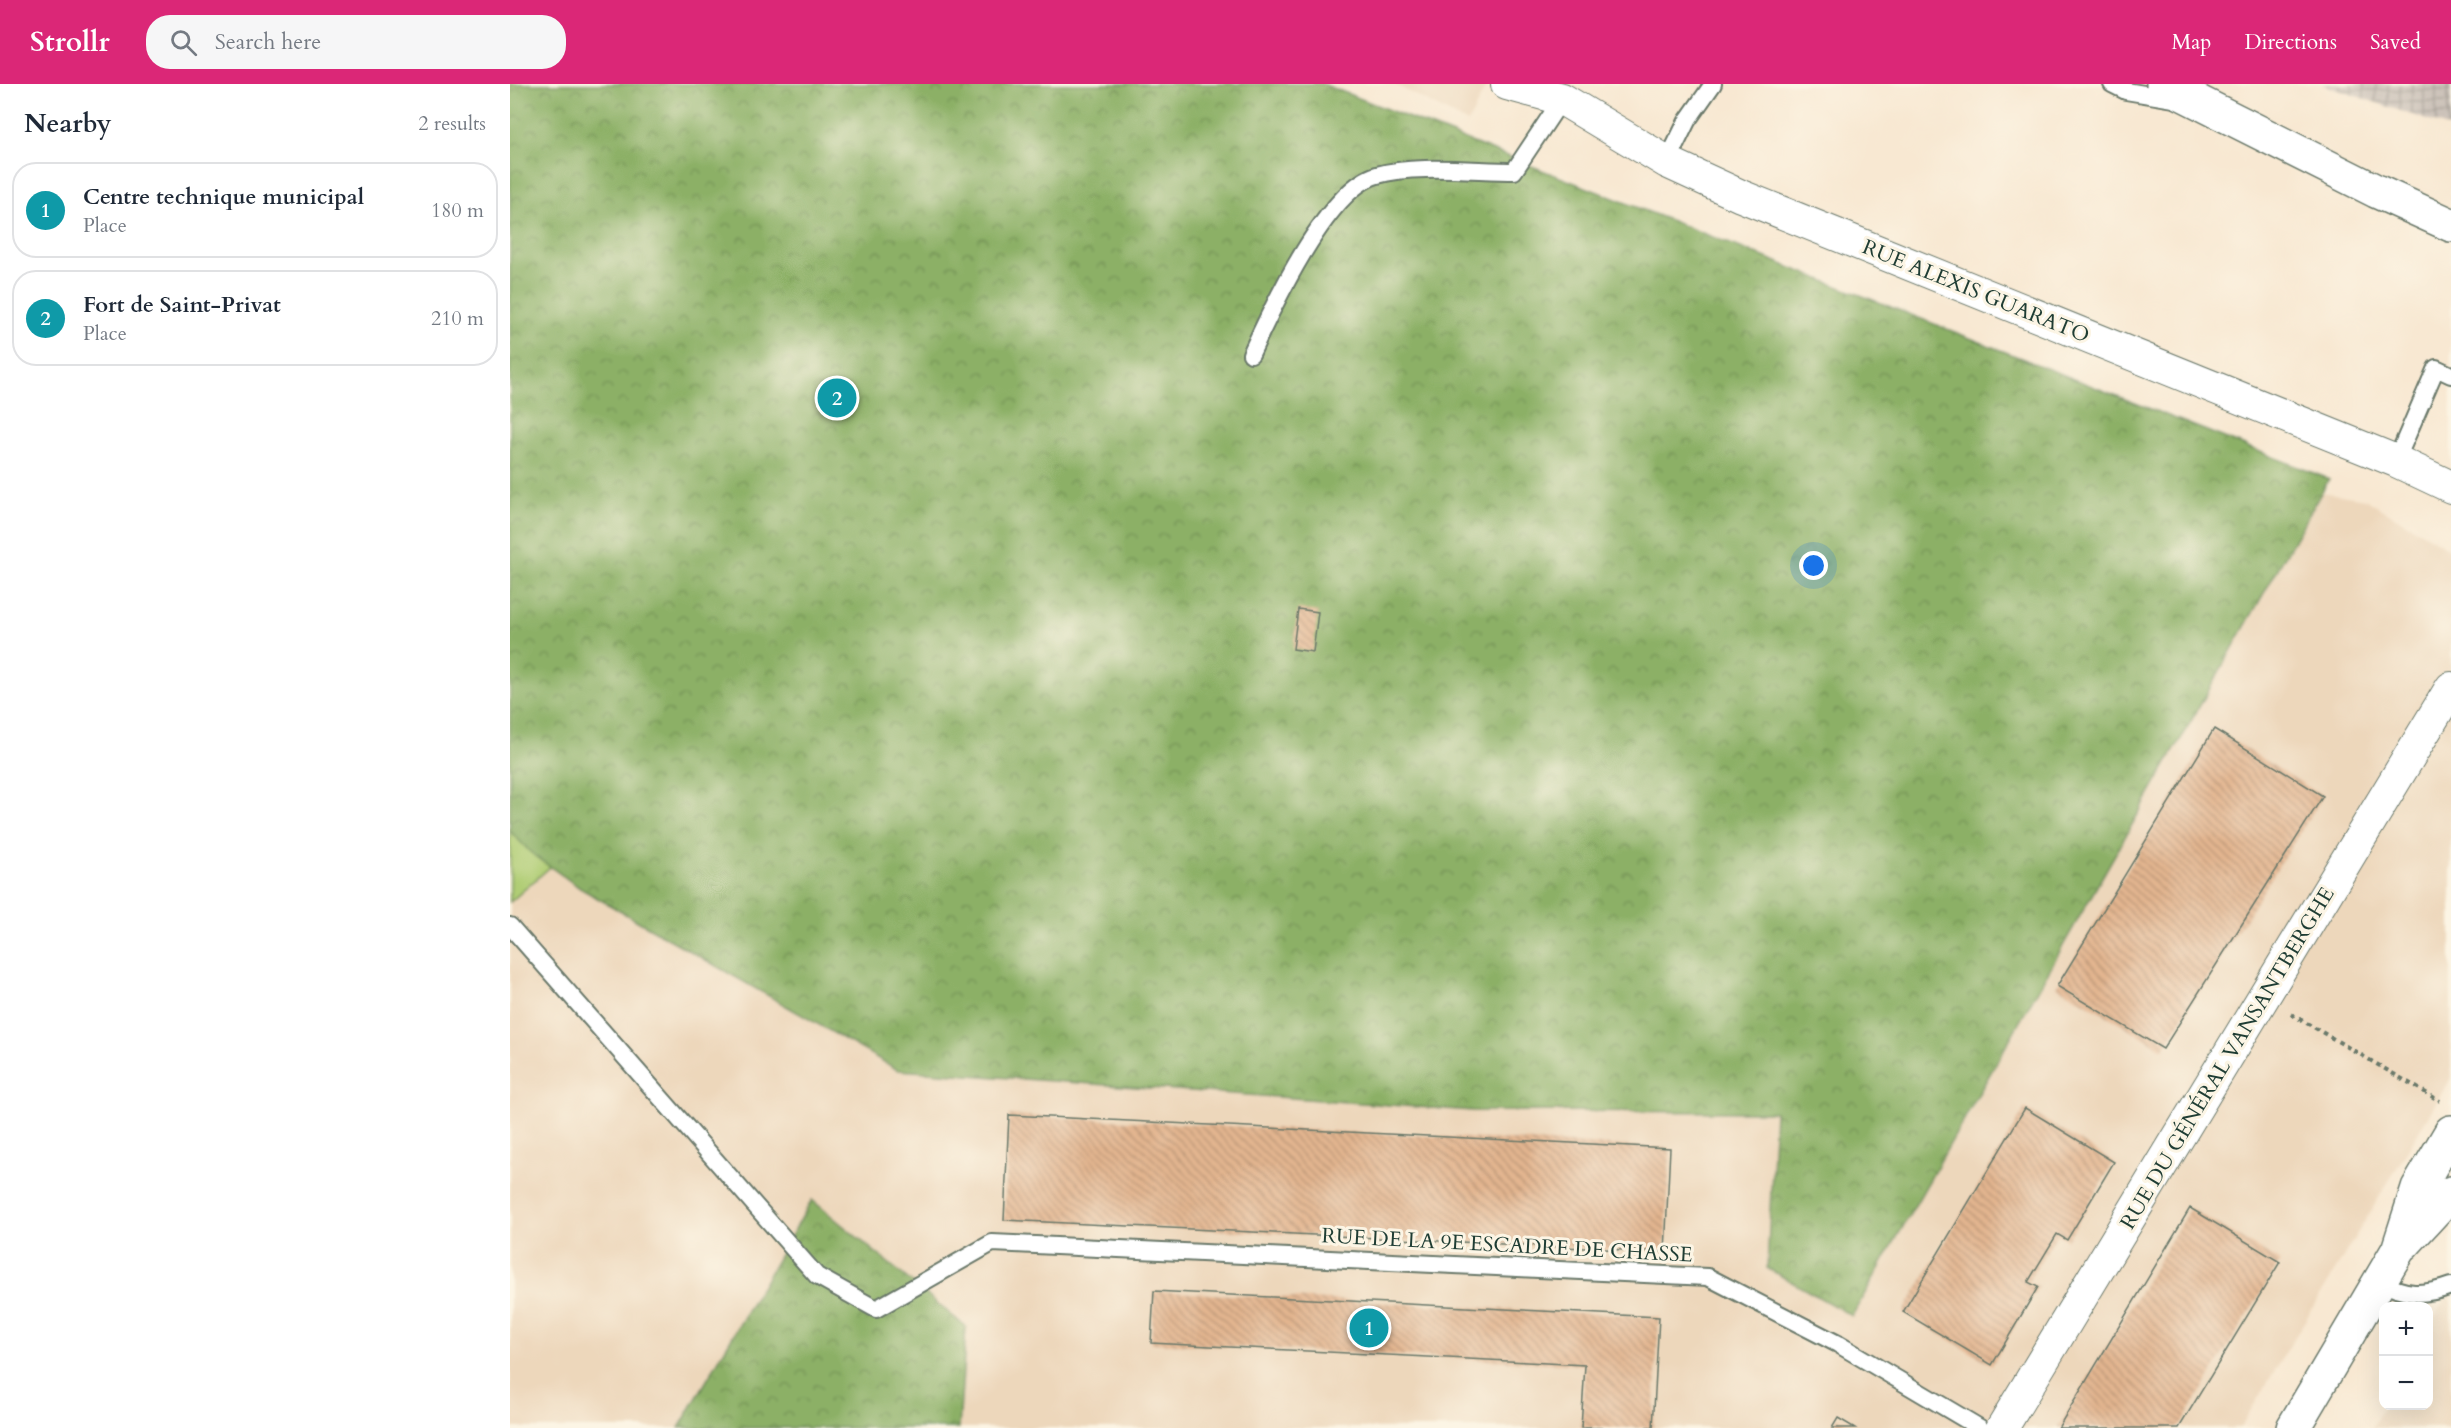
<!DOCTYPE html>
<html lang="en">
<head>
<meta charset="utf-8">
<style>
  body { margin:0; font-family:Cardo,serif; background:#f6f6f7; color:#1f2937 }
  .controls { position:absolute; right:18px; bottom:18px; display:grid; overflow:hidden; border-radius:12px; box-shadow:0 6px 24px #0002 }
  .controls button { width:54px; height:54px; display:grid; place-items:center; padding:0; border:0; border-bottom:2px solid #e0e1e3; background:#fff; color:#1f2937; font:30px sans-serif }
  .you { position:absolute; left:1304px; top:482px; width:21px; height:21px; margin:-15px; border:4px solid #fff; border-radius:50%; background:#1a73e8; box-shadow:0 0 0 9px #1a73e833 }
  .badge { display:grid; place-items:center; width:39px; height:39px; border-radius:50%; background:#db2777; color:#fff; font-size:20px; font-weight:700 }
  .pin { position:absolute; translate:-50% -50%; border:3px solid #fff; box-shadow:0 2px 6px #0006 }
  .list { margin:0; padding:0; list-style:none }
  h2 { display:flex; justify-content:space-between; align-items:center; height:78px; margin:0; padding:0 24px; font-size:26px }
  h2 small { font-size:20px; font-weight:400; color:#747a83 }
  .list li { display:grid; grid-template-columns:39px 1fr auto; gap:18px; align-items:center; box-sizing:border-box; height:96px; margin:0 12px 12px; padding:0 12px; border:2px solid #e0e1e3; border-radius:24px }
  .list b { display:block; font-size:22px; white-space:nowrap }
  .list p { margin:0; font-size:20px; white-space:nowrap; color:#747a83 }
  .list em { font-size:20px; font-style:normal; color:#747a83 }
  .icon { flex:none; width:33px; height:33px; fill:none; stroke:currentColor; stroke-width:2; stroke-linecap:round; stroke-linejoin:round }
  .map { position:relative; flex:none; width:1941px; height:1344px; overflow:hidden }
  header { display:flex; align-items:center; gap:36px; box-sizing:border-box; height:84px; padding:0 30px; background:#db2777; color:#fff }
  header strong { font-size:28px }
  nav { display:flex; gap:33px; margin-inline-start:auto; font-size:21px }
  .search { width:420px; height:54px; background:#f6f6f7; display:flex; align-items:center; gap:15px; box-sizing:border-box; padding:0 21px; border-radius:24px; color:#747a83; font-size:22px }
  main { display:flex }
  aside { flex:1; background:#fff }
  .map>svg:first-child { display:block }
  .built { fill:#edd7bb }
  .industrial { fill:url(#industrial-grid) }
  .forest { fill:url(#forest-crowns); stroke:#56764d; stroke-width:1.5 }
  .pitch { fill:#b0cd74; stroke:#688554; stroke-width:1.5 }
  .building { fill:url(#building-back-hatch) }
  .lines { fill:none; stroke-linecap:round; stroke-linejoin:round }
  .service-casing { stroke:#6b796b; stroke-width:20 }
  .minor-casing { stroke:#6b796b; stroke-width:34 }
  .secondary-casing { stroke:#6b796b; stroke-width:36 }
  .path { stroke:#6b796b; stroke-width:4; stroke-dasharray:4.5 4.5; stroke-linecap:butt }
  .service { stroke:#fff; stroke-width:16 }
  .minor { stroke:#fff; stroke-width:32 }
  .secondary { stroke:#fff; stroke-width:33 }
  .labels { text-anchor:middle; stroke-width:6; stroke-linejoin:round; paint-order:stroke }
  .street-label { font-size:21px; fill:#1f3d34; stroke:#fcf5e5 }
</style>
</head>
<body>
<header>
<strong>Strollr</strong>
<div class="search"><svg class="icon" aria-label="search" viewBox="0 0 24 24"><circle cx="10" cy="10" r="6"/><path d="M15 15l6 6"/></svg>Search here</div>
<nav><a>Map</a><a>Directions</a><a>Saved</a></nav>
</header>
<main>
<aside>
<h2>Nearby<small>2 results</small></h2>
<ul class="list">
<li><span class="badge" style="background:#0f9aa8">1</span><div><b>Centre technique municipal</b><p>Place</p></div><em>180 m</em></li>
<li><span class="badge" style="background:#0f9aa8">2</span><div><b>Fort de Saint-Privat</b><p>Place</p></div><em>210 m</em></li>
</ul>
</aside>
<div class="map">
<svg width="1941" height="1344" viewBox="0 0 1941 1344">
  <defs>
    <pattern id="industrial-grid" width="8" height="8" patternUnits="userSpaceOnUse" patternTransform="scale(1.5)"><rect width="8" height="8" fill="#ccc2b9"/><path d="M0 4h8M4 0v8" fill="none" stroke="#a59f97"/></pattern>
    <pattern id="forest-crowns" width="20" height="18" patternUnits="userSpaceOnUse" patternTransform="scale(1.5)"><rect width="20" height="18" fill="#8cb066"/><path d="M2 6a3 3 0 1 1 6 0M12 15a3 3 0 1 1 6 0" fill="none" stroke="#729055"/></pattern>
    <pattern id="building-back-hatch" width="6" height="6" patternUnits="userSpaceOnUse" patternTransform="scale(1.5)"><rect width="6" height="6" fill="#e3b58f"/><path d="M-1 5l2 2M0 0l6 6M5-1l2 2" fill="none" stroke="#b79476"/></pattern>
  </defs>
  <rect width="100%" height="100%" fill="#fcf5e5"/>
  <filter id="ink" filterUnits="userSpaceOnUse"><feTurbulence type="fractalNoise" baseFrequency=".0167" numOctaves="2"/><feDisplacementMap in="SourceGraphic" scale="12" xChannelSelector="R" yChannelSelector="G"/><feConvolveMatrix kernelMatrix="1 2 1 2 8 2 1 2 1" color-interpolation-filters="sRGB"/></filter>
  <filter id="wash" filterUnits="userSpaceOnUse"><feTurbulence type="fractalNoise" baseFrequency=".008" numOctaves="4" result="noise"/><feDisplacementMap in="SourceGraphic" scale="24" xChannelSelector="R" yChannelSelector="G"/><feGaussianBlur stdDeviation="1.35" result="paint"/><feColorMatrix in="noise" values="0 0 0 0 0 0 0 0 0 0 0 0 0 0 0 0 0 1.4 0 .05"/><feComposite in="paint" operator="in"/></filter>
  <g filter="url(#wash)">
    <rect width="100%" height="100%" fill="#f8e8d2"/>
    <path class="built" d="M884,0H977L958,39Z
      M1748,398L1855,415L1941,466V994L1730,1344H0V747L388,986L963,1027L1265,1028L1457,1034L1580,805Z
      M1941,1203V1344H1862L1874,1322H1918L1919,1243Z"/>
    <path class="industrial" d="M1811,0H1941V44Z"/>
    <path class="forest" d="M0,0H813L1819,395L1342,1232L1257,1184L1265,1028L963,1027L388,986L70,804L21,769L0,747Z
      M302,1116L456,1243L449,1344H169Z"/>
    <path class="pitch" d="M0,747L21,769L40,783L0,818Z"/>
    <g id="blocks">
      <path class="building" d="M788,525L808,528L803,568L783,565Z
        M1704,645L1813,712L1653,965L1547,902Z
        M1515,1024L1604,1078L1557,1156L1547,1150L1518,1198L1528,1203L1482,1281L1393,1228Z
        M499,1031L1160,1064L1155,1168L494,1136Z
        M1680,1124L1770,1178L1669,1344H1548Z
        M644,1207L1149,1233L1143,1344H1071L1075,1281L641,1259Z
        M1328,1334L1345,1344H1322Z"/>
    </g>
  </g>
  <g filter="url(#ink)">
    <use href="#blocks" fill-opacity="0" stroke="#6b796b" stroke-width="1.5"/>
    <g class="lines">
      <g class="service-casing">
        <path id="service" d="M1602,0L1616,7L1664,15
          M1157,78L1177,37L1203,0
          M741,270C762,224 817,105 867,91C904,80 965,87 1004,87L1052,15
          M1886,377L1926,284L1941,291
          M0,842L307,1192L366,1225L482,1159L1198,1193L1328,1260L1470,1344
          M1870,1197C1894,1212 1914,1212 1941,1202"/>
      </g>
      <g class="minor-casing">
        <path id="minor" d="M997,0L1052,15L1157,78L1231,112L1886,377L1941,403
          M1492,1344L1941,604"/>
      </g>
      <g class="secondary-casing">
        <path id="secondary" d="M1653,0L1866,107L1941,141
          M1893,1161L1941,1109
          M1783,1344L1888,1166L1908,1104L1941,1048"/>
      </g>
      <path class="path" d="M1781,930L1930,1017"/>
      <use href="#service" class="service"/>
      <use href="#minor" class="minor"/>
      <use href="#secondary" class="secondary"/>
    </g>
  </g>
  <g class="labels">
    <g class="street-label">
      <text transform="translate(1466 207) rotate(22)" y="7">RUE ALEXIS GUARATO</text>
      <text transform="translate(1717 974) rotate(-59)" y="7">RUE DU GÉNÉRAL VANSANTBERGHE</text>
      <text transform="translate(997 1161) rotate(3)" y="7">RUE DE LA 9E ESCADRE DE CHASSE</text>
    </g>
  </g>
</svg>
<div class="controls">
<button>+</button>
<button>−</button>
</div>
<div class="you"></div>
<div class="pin badge" style="left:859px;top:1244px;background:#0f9aa8">1</div>
<div class="pin badge" style="left:327px;top:314px;background:#0f9aa8">2</div>
</div>
</main>
</body>
</html>
